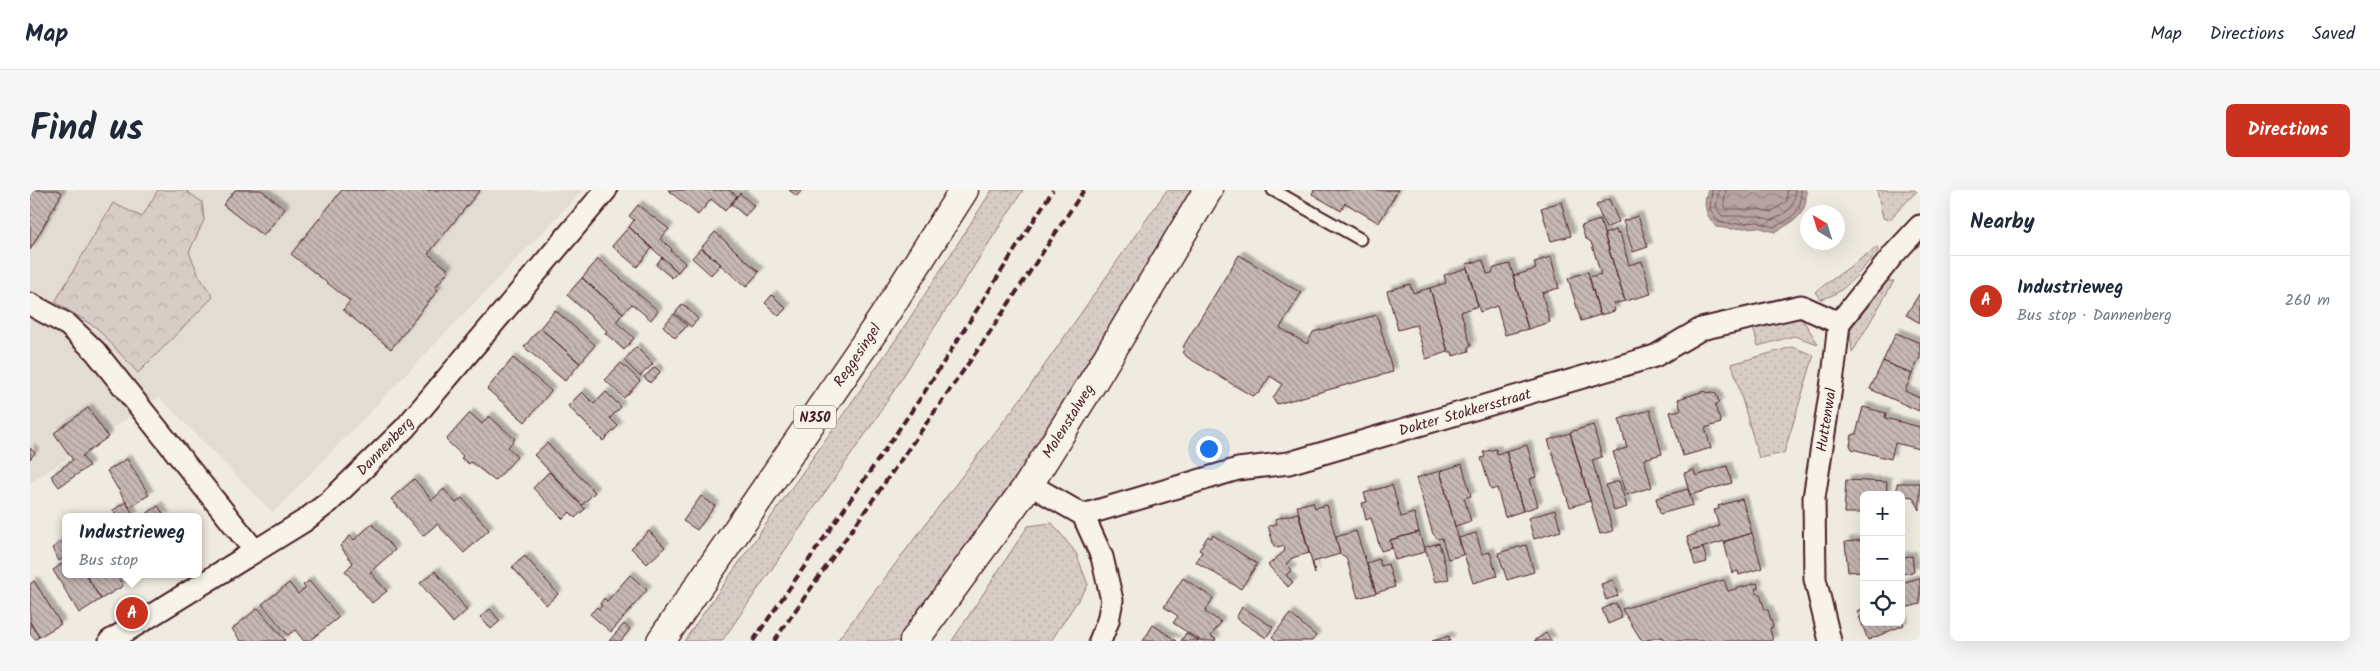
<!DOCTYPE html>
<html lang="en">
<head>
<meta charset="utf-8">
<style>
  body { margin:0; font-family:Kalam,sans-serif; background:#f6f6f7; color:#1f2937 }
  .controls { position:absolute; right:15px; bottom:15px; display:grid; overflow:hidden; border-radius:8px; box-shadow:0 5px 20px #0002 }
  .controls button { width:45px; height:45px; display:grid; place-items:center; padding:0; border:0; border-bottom:1px solid #e0e1e3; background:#fff; color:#1f2937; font:25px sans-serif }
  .compass { position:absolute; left:1770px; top:15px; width:45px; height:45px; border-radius:50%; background:#fff; box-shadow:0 5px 20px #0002; rotate:322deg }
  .you { position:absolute; left:1178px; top:258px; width:18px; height:18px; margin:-12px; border:4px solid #fff; border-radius:50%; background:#1a73e8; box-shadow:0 0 0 8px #1a73e833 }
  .badge { display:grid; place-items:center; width:32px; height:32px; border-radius:50%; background:#c8321e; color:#fff; font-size:16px; font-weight:700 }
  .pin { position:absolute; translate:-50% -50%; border:2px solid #fff; box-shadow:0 1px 5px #0006 }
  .popup { position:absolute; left:32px; top:323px; width:140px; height:65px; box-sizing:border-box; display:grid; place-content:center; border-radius:8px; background:#fff; filter:drop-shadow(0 1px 4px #0005); font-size:16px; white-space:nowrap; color:#747a83 }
  .popup b { font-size:19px; color:#1f2937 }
  .popup::after { content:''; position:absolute; left:50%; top:100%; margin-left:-10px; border:10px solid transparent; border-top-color:#fff }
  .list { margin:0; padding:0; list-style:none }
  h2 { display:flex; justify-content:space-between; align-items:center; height:65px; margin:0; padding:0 20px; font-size:21px }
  h2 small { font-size:16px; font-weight:400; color:#747a83 }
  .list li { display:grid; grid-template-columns:32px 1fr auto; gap:15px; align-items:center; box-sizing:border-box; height:90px; padding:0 20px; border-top:1px solid #e0e1e3 }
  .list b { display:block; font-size:19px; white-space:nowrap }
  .list p { margin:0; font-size:16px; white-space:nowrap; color:#747a83 }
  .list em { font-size:16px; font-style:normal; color:#747a83 }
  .icon { flex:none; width:28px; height:28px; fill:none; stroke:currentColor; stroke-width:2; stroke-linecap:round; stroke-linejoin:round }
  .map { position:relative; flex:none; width:1890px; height:451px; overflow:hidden; border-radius:8px }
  header { display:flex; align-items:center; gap:30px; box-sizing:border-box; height:70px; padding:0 25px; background:#fff; border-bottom:1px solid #e0e1e3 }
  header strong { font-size:24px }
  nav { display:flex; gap:28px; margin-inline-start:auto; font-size:18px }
  .intro { display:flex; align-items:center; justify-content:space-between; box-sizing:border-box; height:120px; padding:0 30px }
  h1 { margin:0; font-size:35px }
  .button { padding:12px 22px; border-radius:8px; background:#c8321e; color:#fff; font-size:18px; font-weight:700 }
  main { display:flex; gap:30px; padding:0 30px }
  aside { flex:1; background:#fff; border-radius:8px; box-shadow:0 5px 20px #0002 }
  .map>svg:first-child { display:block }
  .built { fill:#e3dcd2 }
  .grass { fill:url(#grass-dots); stroke:#917678 }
  .forest { fill:url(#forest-crowns); stroke:#917678 }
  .water { fill:url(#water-waves); stroke:#8b6f72 }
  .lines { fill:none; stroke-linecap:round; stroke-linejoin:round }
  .shore { stroke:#76545b; stroke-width:1 }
  .building { fill:url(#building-back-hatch); stroke:#4a1f2b; filter:url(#shadow) }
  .lane-casing { stroke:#4a1f2b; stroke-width:15 }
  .street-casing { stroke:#4a1f2b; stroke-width:25 }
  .secondary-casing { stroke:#4a1f2b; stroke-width:31 }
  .primary-casing { stroke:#4a1f2b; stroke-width:31 }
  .lane { stroke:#f7f3e8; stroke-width:11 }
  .street { stroke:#f7f3e8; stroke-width:21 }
  .secondary { stroke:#f7f3e8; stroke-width:28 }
  .primary { stroke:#f7f3e8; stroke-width:28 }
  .rail { stroke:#4a1f2b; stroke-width:4; stroke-dasharray:8 4; stroke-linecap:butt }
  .labels { text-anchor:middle; stroke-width:4; stroke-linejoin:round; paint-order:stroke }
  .shield { fill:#f7f3e8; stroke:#7e5f64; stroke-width:1 }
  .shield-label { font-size:14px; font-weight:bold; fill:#4a1f2b }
  .street-label { font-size:15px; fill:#4a1f2b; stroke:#f7f3e8 }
</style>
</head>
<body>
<header>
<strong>Map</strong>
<nav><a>Map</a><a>Directions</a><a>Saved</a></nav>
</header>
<div class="intro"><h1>Find us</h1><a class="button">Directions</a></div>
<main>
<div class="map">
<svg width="1890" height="451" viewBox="0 0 1890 451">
  <defs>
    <pattern id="grass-dots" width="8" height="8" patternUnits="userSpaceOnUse" patternTransform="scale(1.25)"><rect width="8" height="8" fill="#d8cdc6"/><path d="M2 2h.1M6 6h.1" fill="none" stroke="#bbb0aa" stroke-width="1.8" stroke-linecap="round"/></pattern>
    <pattern id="forest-crowns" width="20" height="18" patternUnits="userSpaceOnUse" patternTransform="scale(1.25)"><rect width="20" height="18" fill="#d8cdc6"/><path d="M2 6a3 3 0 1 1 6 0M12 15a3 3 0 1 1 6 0" fill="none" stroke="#bbb0aa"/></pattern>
    <pattern id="water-waves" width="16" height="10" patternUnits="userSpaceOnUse" patternTransform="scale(1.25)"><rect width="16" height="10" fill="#b7a4a2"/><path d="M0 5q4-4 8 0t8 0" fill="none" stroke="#978584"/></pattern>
    <pattern id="building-back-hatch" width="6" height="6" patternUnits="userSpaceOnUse" patternTransform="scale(1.25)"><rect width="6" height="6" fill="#c6b8b3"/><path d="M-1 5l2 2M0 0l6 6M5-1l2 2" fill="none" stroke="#a39592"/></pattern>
    <filter id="shadow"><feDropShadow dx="4.5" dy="-4.5" stdDeviation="1" flood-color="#0004"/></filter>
  </defs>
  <rect width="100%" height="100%" fill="#f0ebe0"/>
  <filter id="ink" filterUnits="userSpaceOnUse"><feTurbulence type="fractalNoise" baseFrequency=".02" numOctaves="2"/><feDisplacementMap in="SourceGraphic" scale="10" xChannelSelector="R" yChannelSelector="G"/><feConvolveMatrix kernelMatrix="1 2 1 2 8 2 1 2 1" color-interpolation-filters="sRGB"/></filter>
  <g filter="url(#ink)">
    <path class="built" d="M0,0H553L243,323L129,207L0,293Z"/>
    <path class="grass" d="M962,0H993L843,233L692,451H654L869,145Z
      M1137,0H1164L970,313L874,451H807L998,199Z
      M1847,0H1888L1859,30L1853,28Z
      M1847,57L1848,61C1832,78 1814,106 1790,109L1785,102Z
      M1857,91H1864L1822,163L1820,140Z
      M1763,127L1773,130L1788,154L1764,146L1728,156L1723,137Z
      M1762,157L1784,165L1754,263L1729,268L1702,174Z
      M1022,333L1046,363L1058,395L1021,451H922L998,336Z"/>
    <path class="forest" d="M128,0H155L172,12L174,30L159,62L169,86L183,107L108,183L67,138L25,112L83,13L112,27Z"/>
    <path class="water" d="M1678,0H1776C1778,25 1765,31 1745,42L1727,37L1702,39L1686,37C1676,25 1672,15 1678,0Z"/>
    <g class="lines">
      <path class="shore" d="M1682,0L1680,19L1688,32L1702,34L1727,32L1744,37C1763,28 1772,22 1771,0
        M1689,0L1686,17L1692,26H1728L1742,30C1758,23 1765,17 1765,0
        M1696,0L1694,12L1696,19H1727L1741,22L1757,11V0"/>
    </g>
    <path class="building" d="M0,0H27L32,3L0,60Z
      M205,0H231L255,19L233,46L193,15Z
      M312,0H450L398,64L419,80L405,98L408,100L361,159L313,120L320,111L261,64Z
      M638,0H699L707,6L695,21L681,9L668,25Z
      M759,0H772L767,6Z
      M1284,0H1368L1349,33L1315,13L1311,21L1282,4Z
      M710,3L724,16L715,26L701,14Z
      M1579,9L1589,32L1576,38L1566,15Z
      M1531,12L1541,46L1521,51L1511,18Z
      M608,15L639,39L630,49L642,59L641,61L655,73L648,82L599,37L604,30L599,26Z
      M1608,26L1618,57L1603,62L1593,31Z
      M1570,30L1595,111L1583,114L1585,121L1570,125L1559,87L1571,84L1561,52L1555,48L1551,36Z
      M599,37L622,58L607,77L582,56Z
      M1586,40L1587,44L1590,43L1599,75L1612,71L1621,104L1595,111L1574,44Z
      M685,42L729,82L716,97L671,58Z
      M671,58L691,74L681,85L662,68Z
      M1209,65L1271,103L1250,138L1277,154L1283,142L1347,125L1363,182L1247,214L1243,208L1252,194L1240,186L1229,203L1222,206L1157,167L1153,162L1154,155Z
      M632,67L648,82L642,88L626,75Z
      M1521,67L1529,98L1512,103L1520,132L1498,139L1483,86L1506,79L1504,72Z
      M568,69L628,121L621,130L602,114L593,123L552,88Z
      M1453,70L1457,84L1462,83L1464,78L1480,74L1498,139L1475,145L1467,116L1450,122L1436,74Z
      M1437,78L1448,116L1431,122L1441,156L1438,157L1439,161L1423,166L1422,162H1418L1400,98L1416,93L1414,85Z
      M1558,82L1570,125L1551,131L1538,88Z
      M552,88L593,123L586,132L604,148L594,160L575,143L577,141L537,105Z
      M1380,94L1383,103L1400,98L1418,162L1396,169L1386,135L1368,140L1357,101Z
      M1890,103V133L1876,125Z
      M742,105L756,118L749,126L735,113Z
      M653,114L668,129L661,137L645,123Z
      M525,120L565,155L550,173L510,138Z
      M644,124L657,136L645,148L633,136Z
      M510,138L550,173L535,191L494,157Z
      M1866,143L1890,153V167L1882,184L1853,171Z
      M606,157L623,174L610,186L594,170Z
      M483,168L521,201L495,232L457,199Z
      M1853,171L1882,184L1875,201L1890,208L1889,221L1840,199Z
      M591,173L610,191L594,208L575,190Z
      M625,177L630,182L620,193L614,187Z
      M1675,201L1676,203L1682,202L1686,204L1689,212L1685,216L1691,233L1675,238L1681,258L1653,266L1640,222L1651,220L1648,209Z
      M552,202L564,214L576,202L591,217L580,228L588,236L573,251L538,216Z
      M1833,217L1856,223L1855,228L1890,237V259L1865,253L1861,269L1822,259L1820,255L1822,245L1826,244Z
      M58,218L78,247L52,266L59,276L29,297L21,286L43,270L24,243Z
      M1620,220L1632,264L1614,269L1622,297L1596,305L1583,262L1597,258L1589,229Z
      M440,223L452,234L459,226L485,249L478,257L487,267L465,291L441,272L439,274L431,268L433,266L416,250Z
      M1563,235L1572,267L1562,270L1583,341L1570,344L1540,242Z
      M1540,243L1560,311L1540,317L1518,250Z
      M517,253L565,302L552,315L504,265Z
      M1497,255L1506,287L1500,289L1508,316L1493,321L1476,261Z
      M0,258L5,263L0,269Z
      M1466,259L1467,264L1476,261L1493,321L1475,327L1467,298L1461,300L1451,268L1455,267L1453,262Z
      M97,269L119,305L99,317L77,281Z
      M1432,274L1441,306L1434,308L1441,331L1425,336L1410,281Z
      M1697,276L1702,293L1660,305L1654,283L1664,280L1666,286Z
      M1410,281L1433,365L1418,369L1412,348L1408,349L1403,344L1386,288Z
      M519,282L555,319L545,328L540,322L533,329L503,298Z
      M384,289L402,310L414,299L426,313L432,308L459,340L434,363L407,334L393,346L361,309Z
      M1816,290L1857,292L1856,305H1834V323H1814Z
      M1589,291L1597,317L1584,321L1576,295Z
      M1867,293H1890V320L1883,307L1867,305Z
      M1362,295L1371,327L1384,323L1389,342L1360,350L1362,358L1351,361L1341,328L1336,330L1332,313L1337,312L1334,303Z
      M1658,299L1663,315L1630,324L1626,308Z
      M671,306L685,316L667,340L653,331Z
      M1712,309L1722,343L1661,361L1657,347L1689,336L1684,320L1689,319L1688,316Z
      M96,312L104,326L87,327L83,320Z
      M1283,312L1285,318L1297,315L1310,364L1283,372L1285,384L1267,316Z
      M128,316L135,327H117L116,324Z
      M1525,320L1531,341L1504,349L1498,328Z
      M1268,323L1279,363L1262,368L1256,374L1262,380L1256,385L1263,392L1258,397L1238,375L1255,361L1254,356L1248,358L1244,356L1238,336L1247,334L1245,329Z
      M342,334L365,360L340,382L357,401L342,413L315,381L323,373L310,356L320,346L324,350Z
      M619,341L635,357L617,374L601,358Z
      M1326,341L1346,403L1328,408L1316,367L1310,364L1306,347Z
      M1389,342L1395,362L1365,370L1360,350Z
      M1446,343L1452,364L1460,362L1467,386L1443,393L1429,348Z
      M1722,343L1732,378L1709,385L1708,381L1702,383L1694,352Z
      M1183,345L1227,374L1211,399L1166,372L1172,362L1169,360L1178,346L1181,348Z
      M34,350L36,367L29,371L22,358Z
      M1834,350V385L1832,381L1818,382L1815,352Z
      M1409,353L1419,389L1405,392L1395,357Z
      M1496,355L1504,382L1477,390L1468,363Z
      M1673,358L1677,372L1665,375L1661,361Z
      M495,366L528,404L516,415L482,377Z
      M1882,366L1884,382L1871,384V367Z
      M1349,369L1351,376L1358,374L1365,397L1346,403L1337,373Z
      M35,372L36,384H55L71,409L49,423L23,380Z
      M405,381L437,420L423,433L390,393Z
      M55,384H86L93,396L71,409Z
      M600,385L617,400L581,442L560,424L567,417L569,419L572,416L570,414L574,408L577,411Z
      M1153,388L1183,408L1175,422L1191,432L1181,446L1186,449L1185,451H1171L1143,433L1148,426L1134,417Z
      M1890,388V414L1871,419V393Z
      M1583,390L1588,406L1576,410L1571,394Z
      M1694,390L1698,401L1727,393L1728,398L1725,399L1727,404H1730L1735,420H1738L1743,437L1740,438L1743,451H1633L1632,447L1612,451L1592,419Z
      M4,391L31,434L9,447L0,432V394Z
      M279,391L309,427L279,451H274L265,440L258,445L232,414L259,393L268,404L275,398L273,395Z
      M1586,413L1592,428L1578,434L1572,419Z
      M1212,417L1243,437L1236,448L1206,428Z
      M228,418L255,450L254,451H211L202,439Z
      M1834,418V432H1871V427L1874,435L1838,450L1827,421Z
      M460,419L470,431L461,439L450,427Z
      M1260,424L1286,446L1282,451H1247L1242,447Z
      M0,432L9,447L3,451H0Z
      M594,434L600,439L591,451H579Z
      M1123,435L1147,451H1113Z
      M1156,443L1169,451H1151Z
      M1516,443L1522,451H1504Z
      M1419,446L1420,451H1402Z"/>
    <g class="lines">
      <g class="lane-casing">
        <path id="lane" d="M1243,0L1330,49"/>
      </g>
      <g class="street-casing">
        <path id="street" d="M0,114L38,135L65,161L225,361
          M999,294L1053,325L1072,367L1082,410L1078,431L1070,451
          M1053,325L1208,279L1259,273L1625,166L1671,139L1771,116L1809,133
          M80,451L274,331L299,312L375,238L576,0
          M1800,451L1785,389L1784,308L1804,178L1809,133L1863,65L1890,36"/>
      </g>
      <g class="secondary-casing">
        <path id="secondary" d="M884,451L999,294L1064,190L1178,0"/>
      </g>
      <g class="primary-casing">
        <path id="primary" d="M631,451L852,129L934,0"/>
      </g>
      <use href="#lane" class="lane"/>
      <use href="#street" class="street"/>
      <use href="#secondary" class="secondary"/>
      <use href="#primary" class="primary"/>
      <path class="rail" d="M723,451L892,206L1023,0
        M744,451L954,151L1054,0"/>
    </g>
  </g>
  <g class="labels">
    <rect class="shield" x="764" y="215.5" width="42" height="23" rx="4"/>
    <g class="shield-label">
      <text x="785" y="232">N350</text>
    </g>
    <g class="street-label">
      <text transform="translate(827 165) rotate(-56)" y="5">Reggesingel</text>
      <text transform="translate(1435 222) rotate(-16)" y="5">Dokter Stokkersstraat</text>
      <text transform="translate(1796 230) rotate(-81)" y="5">Huttenwal</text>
      <text transform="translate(1038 231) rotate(-58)" y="5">Molenstalweg</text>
      <text transform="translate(355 256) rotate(-46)" y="5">Dannenberg</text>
    </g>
  </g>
</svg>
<div class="controls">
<button>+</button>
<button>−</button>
<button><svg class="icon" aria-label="locate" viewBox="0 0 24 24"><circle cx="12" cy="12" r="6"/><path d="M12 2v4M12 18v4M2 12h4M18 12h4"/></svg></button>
</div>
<svg class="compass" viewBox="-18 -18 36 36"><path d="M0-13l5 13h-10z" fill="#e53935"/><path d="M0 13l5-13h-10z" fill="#747a83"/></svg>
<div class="you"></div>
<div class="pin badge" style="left:102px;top:423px">A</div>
<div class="popup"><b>Industrieweg</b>Bus stop</div>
</div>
<aside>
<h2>Nearby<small></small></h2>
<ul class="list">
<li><span class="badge">A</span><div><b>Industrieweg</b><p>Bus stop · Dannenberg</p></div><em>260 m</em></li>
</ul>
</aside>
</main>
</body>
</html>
